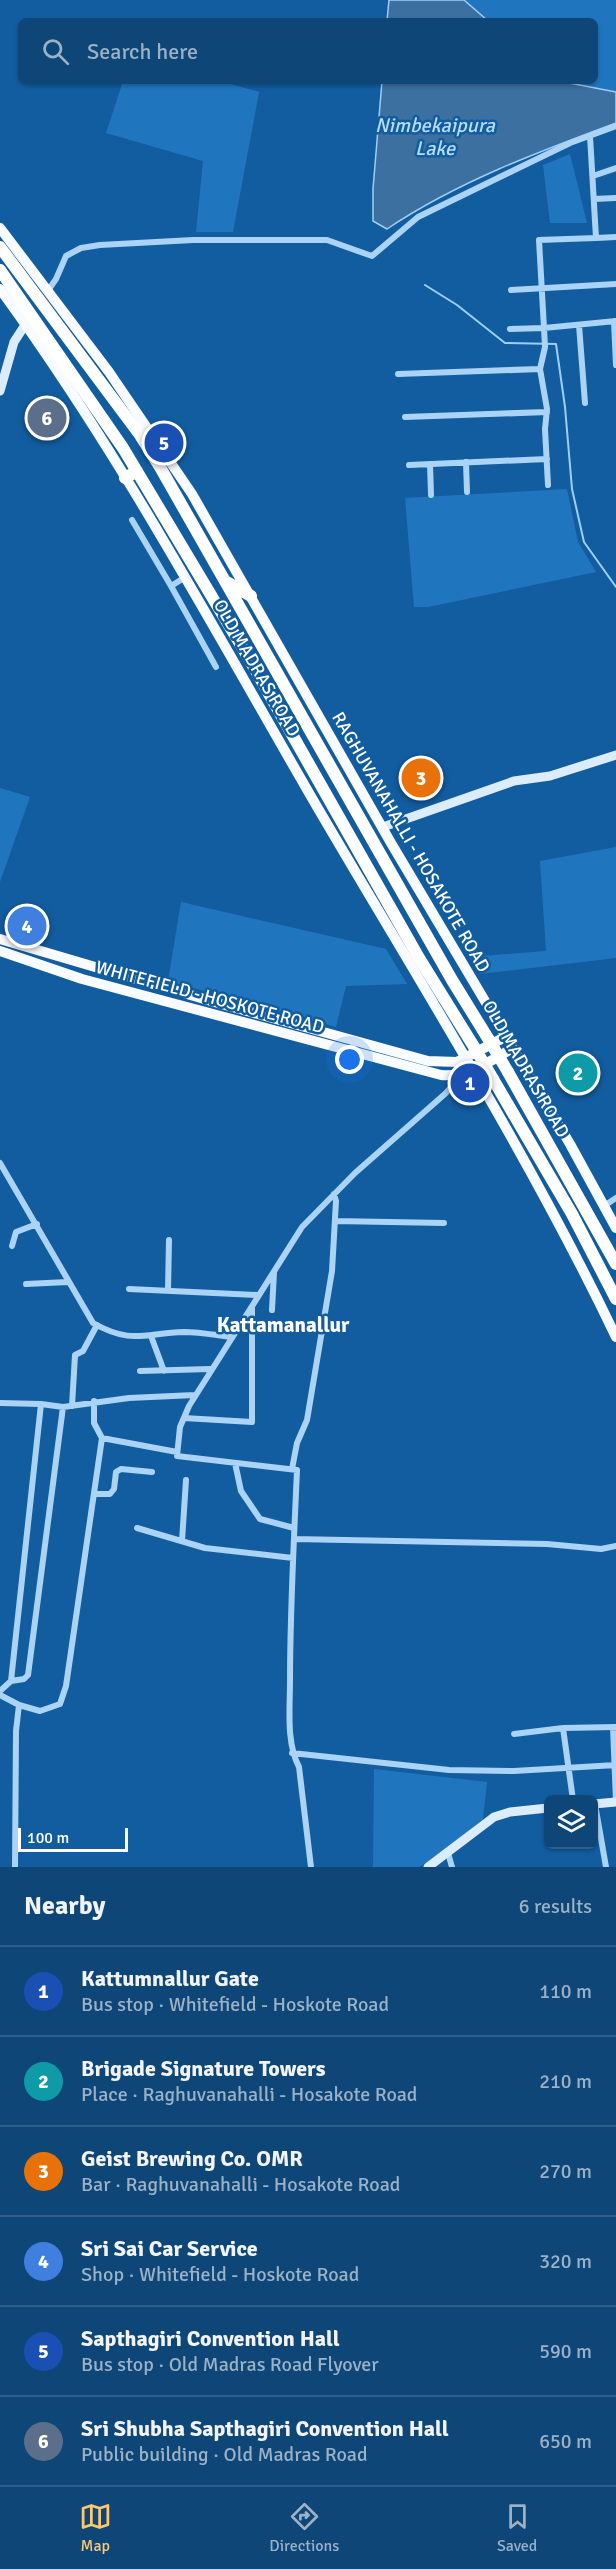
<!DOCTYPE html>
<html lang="en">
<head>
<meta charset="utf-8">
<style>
  body { margin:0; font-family:Signika,sans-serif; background:#174d7d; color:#f1f3f6 }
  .controls { position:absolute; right:18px; bottom:18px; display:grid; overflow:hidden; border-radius:9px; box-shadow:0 2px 4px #0004 }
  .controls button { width:54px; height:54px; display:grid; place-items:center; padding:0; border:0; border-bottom:2px solid #2e5e8a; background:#0e4678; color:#f1f3f6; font:30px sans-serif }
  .scale { position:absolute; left:18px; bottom:15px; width:110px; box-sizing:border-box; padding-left:6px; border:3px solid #fff; border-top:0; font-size:16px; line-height:21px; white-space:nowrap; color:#fff; -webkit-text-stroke:4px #125da0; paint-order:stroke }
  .you { position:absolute; left:350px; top:1060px; width:21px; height:21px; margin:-15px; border:4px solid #fff; border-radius:50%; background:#1a73e8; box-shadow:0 0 0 9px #1a73e833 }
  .badge { display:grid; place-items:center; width:39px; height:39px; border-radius:50%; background:#ffc86e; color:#fff; font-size:20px; font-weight:700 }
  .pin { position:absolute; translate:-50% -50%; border:3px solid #fff; box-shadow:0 2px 6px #0006 }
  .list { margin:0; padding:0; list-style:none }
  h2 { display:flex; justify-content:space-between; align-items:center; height:78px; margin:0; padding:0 24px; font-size:26px }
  h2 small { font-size:20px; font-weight:400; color:#9bb1c6 }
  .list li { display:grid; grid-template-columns:39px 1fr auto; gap:18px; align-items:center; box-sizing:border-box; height:90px; padding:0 24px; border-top:2px solid #2e5e8a }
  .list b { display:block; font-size:22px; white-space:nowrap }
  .list p { margin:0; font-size:20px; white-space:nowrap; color:#9bb1c6 }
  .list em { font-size:20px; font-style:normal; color:#9bb1c6 }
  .icon { flex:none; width:33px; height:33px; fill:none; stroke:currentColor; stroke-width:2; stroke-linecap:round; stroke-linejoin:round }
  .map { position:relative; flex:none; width:616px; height:1867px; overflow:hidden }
  .search { position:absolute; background:#0e4678; box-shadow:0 2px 4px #0004; left:18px; right:18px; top:18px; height:66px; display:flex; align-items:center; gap:15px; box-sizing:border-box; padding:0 21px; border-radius:9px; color:#9bb1c6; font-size:22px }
  .sheet { height:618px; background:#0e4678 }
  nav { display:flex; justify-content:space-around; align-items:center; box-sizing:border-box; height:84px; border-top:2px solid #2e5e8a; background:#0e4678; font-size:16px; color:#9bb1c6 }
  nav a { display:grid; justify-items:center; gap:3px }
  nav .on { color:#ffc86e }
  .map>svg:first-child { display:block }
  .green { fill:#2076be }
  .water { fill:#3b70a0; stroke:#9ccff8; stroke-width:1.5 }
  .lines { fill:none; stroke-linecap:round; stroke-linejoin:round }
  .stream { stroke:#9ccff8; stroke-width:2 }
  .street { stroke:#aad3f5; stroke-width:6 }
  .secondary { stroke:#dbedfd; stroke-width:9 }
  .primary { stroke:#f8fbff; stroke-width:10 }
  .highway { stroke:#fff; stroke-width:12 }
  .highway-bridge { stroke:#fff; stroke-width:12 }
  .labels { text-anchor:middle; stroke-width:5; stroke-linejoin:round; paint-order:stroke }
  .street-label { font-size:18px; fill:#fff; stroke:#125da0 }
  .water-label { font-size:20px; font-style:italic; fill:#b7dcfb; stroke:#125da0 }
  .quarter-label { font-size:21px; font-weight:bold; fill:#fff; stroke:#125da0 }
</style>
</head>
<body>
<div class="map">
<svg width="616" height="1867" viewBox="0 0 616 1867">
  <rect width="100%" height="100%" fill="#125da0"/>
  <path class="green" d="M464,0H616V92L559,81H595V21H488Z
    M123,81H221L259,92L233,232H196L203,161L106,133Z
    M570,154L587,223H550L543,165Z
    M567,489L578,542L596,572L428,607H414L405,498Z
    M0,788L30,797L0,882Z
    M616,847V958L480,974L470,957L546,951L540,861Z
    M181,902L386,949L407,984L346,986L336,1027L168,981Z
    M374,1769L487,1782L483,1819L435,1858L419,1867H373Z"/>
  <path class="water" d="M389,0H464L488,21H387Z
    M382,81H559L616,92V123C538,152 457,182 387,229L373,221V189Z"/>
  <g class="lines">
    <path class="stream" d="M425,285L457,305L505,343L556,344L565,407L572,489L584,542L616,587"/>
    <path class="street" d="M590,136L596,238L539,240L544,328L616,321
      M593,176L616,168
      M594,199L616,198
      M596,238L616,237
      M511,290L616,284
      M47,292L56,279L66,256L81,248L100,245L193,240H327L372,256L418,217L570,143L616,126
      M614,321L616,365
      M579,325L585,403
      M510,329L544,328L545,347L540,369L547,409L545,429L548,485
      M398,374L540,369
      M405,417L547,412
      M466,462L467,492
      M430,464L431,495
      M409,465L547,459
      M132,520L171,586
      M184,578L171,586L216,667
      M0,1163L93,1323C132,1345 144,1333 184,1332C199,1332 215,1335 231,1337
      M604,1206L616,1198
      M335,1221L444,1223
      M12,1246L16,1232L37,1224
      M26,1284L68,1282
      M129,1289L258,1295
      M168,1290L169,1240
      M272,1310L274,1272
      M151,1336L164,1371
      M140,1371L210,1369
      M94,1401V1423L102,1438
      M0,1403L41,1404L63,1407L129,1398L195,1395
      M72,1406L75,1355L83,1351L97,1325
      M184,1418L252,1422V1307
      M235,1463L241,1491L260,1519L294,1528
      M292,1469L297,1443L307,1420L332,1271L336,1201L334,1194
      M94,1494H110L114,1489L116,1472L121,1469L152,1472
      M137,1528L205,1548L293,1558
      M294,1539L547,1544L601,1549L616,1546
      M182,1541L186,1480
      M11,1681L41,1404
      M0,1691L11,1681L24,1679L28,1675L63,1407
      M0,1695L19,1705
      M613,1727L616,1802
      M563,1728L573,1800
      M514,1734L563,1728L616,1727
      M292,1753L449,1770L514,1771L616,1765
      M595,1804L606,1867
      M448,1853L452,1867
      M15,1867L16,1731L19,1705L40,1711L60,1704L66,1686L102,1438L177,1452
      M311,1867L299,1767C286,1742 290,1709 290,1681C290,1610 294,1540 297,1470L177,1456L180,1427L189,1406L302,1227L355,1173L446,1093L458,1078L457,1062"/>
    <path class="secondary" d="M0,391L14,342L25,325
      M383,827L514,781L550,776L616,755
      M594,1804L616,1802
      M428,1867L494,1817L510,1812L548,1808"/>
    <path class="primary" d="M0,228L109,372L192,494L391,843L570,1144L616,1228
      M0,289C119,451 215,631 316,805C419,981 528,1153 616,1337
      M0,939L211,1001L428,1061L457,1062L507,1036
      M0,951L82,979L441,1075C469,1077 490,1061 513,1048"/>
    <path class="highway" d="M0,247L140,435L160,467L452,980L489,1040
      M0,270L123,448L251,662L419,958L476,1050
      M125,478L137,471
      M225,581L251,596
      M508,1072L616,1264
      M493,1079L572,1214L616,1299"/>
    <path class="highway-bridge" d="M489,1040L508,1072
      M476,1050L493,1079"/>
  </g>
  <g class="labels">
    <g class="street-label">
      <text transform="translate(257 668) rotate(60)" y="6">OLD MADRAS ROAD</text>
      <text transform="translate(411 842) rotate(60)" y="6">RAGHUVANAHALLI - HOSAKOTE ROAD</text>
      <text transform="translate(210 997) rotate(15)" y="6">WHITEFIELD - HOSKOTE ROAD</text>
      <text transform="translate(526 1069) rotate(60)" y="6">OLD MADRAS ROAD</text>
    </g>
    <g class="water-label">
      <text x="435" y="132">Nimbekaipura<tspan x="435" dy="23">Lake</tspan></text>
    </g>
    <g class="quarter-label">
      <text x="283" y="1332">Kattamanallur</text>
    </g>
  </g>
</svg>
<div class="controls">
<button><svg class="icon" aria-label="layers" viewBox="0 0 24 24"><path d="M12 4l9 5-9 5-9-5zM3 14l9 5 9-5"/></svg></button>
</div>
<div class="scale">100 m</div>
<div class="you"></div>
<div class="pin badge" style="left:470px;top:1083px;background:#1a4fb4">1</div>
<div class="pin badge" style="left:578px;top:1073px;background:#0f9aa8">2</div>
<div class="pin badge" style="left:421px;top:778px;background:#e8710a">3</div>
<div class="pin badge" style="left:27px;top:926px;background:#3f7fe0">4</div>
<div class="pin badge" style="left:164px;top:443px;background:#1a4fb4">5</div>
<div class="pin badge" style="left:47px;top:418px;background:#5c6f8a">6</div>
<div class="search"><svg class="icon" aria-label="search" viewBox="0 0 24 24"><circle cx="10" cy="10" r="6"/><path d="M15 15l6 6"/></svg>Search here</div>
</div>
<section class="sheet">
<h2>Nearby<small>6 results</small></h2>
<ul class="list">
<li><span class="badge" style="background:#1a4fb4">1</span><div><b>Kattumnallur Gate</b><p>Bus stop · Whitefield - Hoskote Road</p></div><em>110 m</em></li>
<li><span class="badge" style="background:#0f9aa8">2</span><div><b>Brigade Signature Towers</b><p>Place · Raghuvanahalli - Hosakote Road</p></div><em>210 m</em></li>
<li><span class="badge" style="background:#e8710a">3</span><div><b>Geist Brewing Co. OMR</b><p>Bar · Raghuvanahalli - Hosakote Road</p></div><em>270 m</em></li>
<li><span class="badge" style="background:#3f7fe0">4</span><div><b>Sri Sai Car Service</b><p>Shop · Whitefield - Hoskote Road</p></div><em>320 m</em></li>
<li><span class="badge" style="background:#1a4fb4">5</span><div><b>Sapthagiri Convention Hall</b><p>Bus stop · Old Madras Road Flyover</p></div><em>590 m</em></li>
<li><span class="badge" style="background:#5c6f8a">6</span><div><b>Sri Shubha Sapthagiri Convention Hall</b><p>Public building · Old Madras Road</p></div><em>650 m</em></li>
</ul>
</section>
<nav>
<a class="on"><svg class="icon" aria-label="map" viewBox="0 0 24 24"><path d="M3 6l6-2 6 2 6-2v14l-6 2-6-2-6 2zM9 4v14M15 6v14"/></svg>Map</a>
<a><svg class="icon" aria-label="directions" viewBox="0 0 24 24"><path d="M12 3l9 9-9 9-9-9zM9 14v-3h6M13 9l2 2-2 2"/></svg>Directions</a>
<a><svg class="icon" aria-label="saved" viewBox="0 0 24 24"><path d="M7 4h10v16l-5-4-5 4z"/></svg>Saved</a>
</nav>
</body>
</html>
